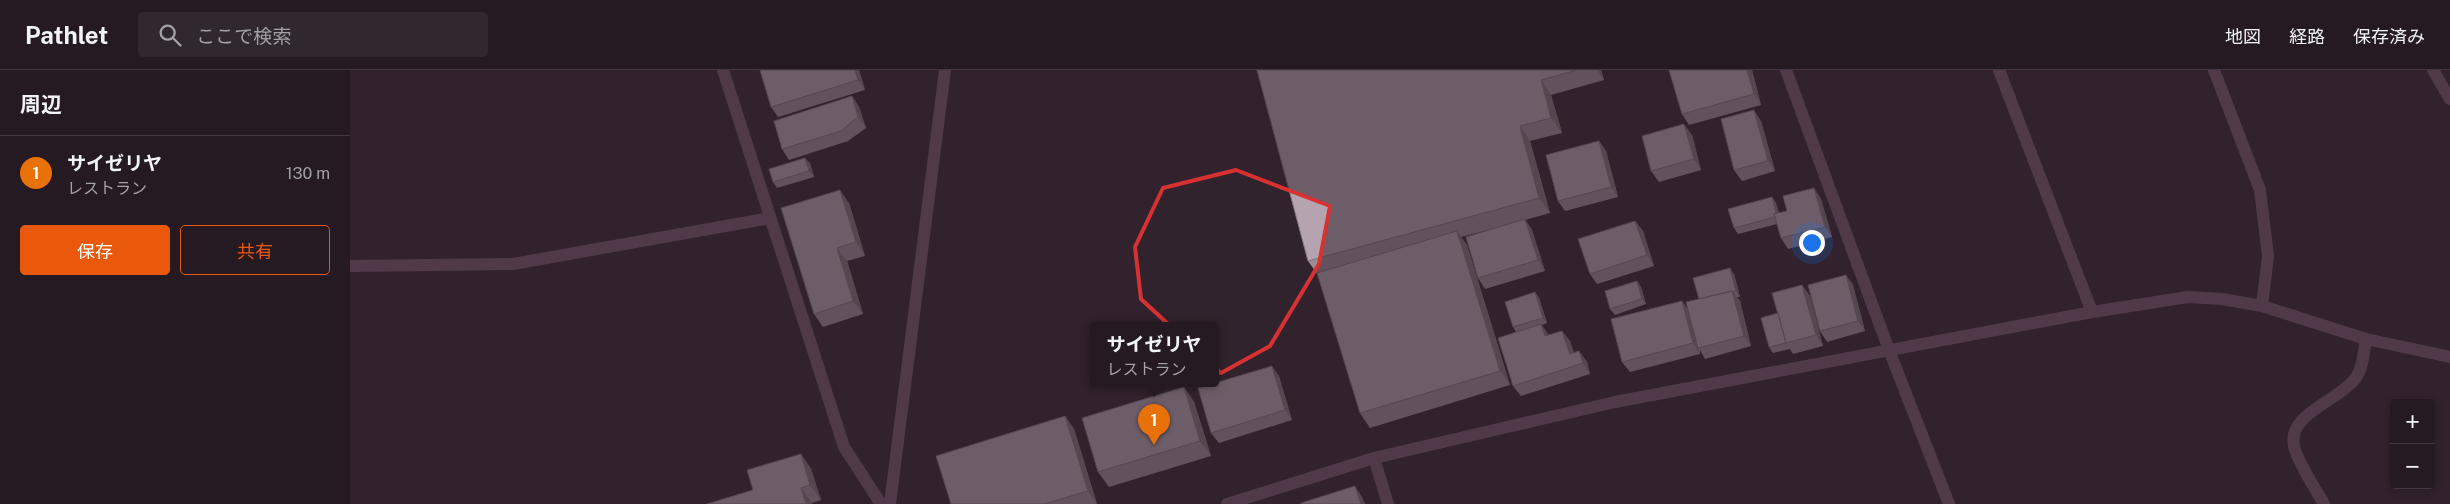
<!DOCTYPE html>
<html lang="ja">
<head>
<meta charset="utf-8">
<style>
  body { margin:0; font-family:"Public Sans","Noto Sans JP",sans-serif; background:#31272f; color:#f1f3f6 }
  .controls { position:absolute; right:15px; bottom:15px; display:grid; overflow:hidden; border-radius:5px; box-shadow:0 2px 8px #0003 }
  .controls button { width:45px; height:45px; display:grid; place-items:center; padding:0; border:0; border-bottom:1px solid #423840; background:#251a22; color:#f1f3f6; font:25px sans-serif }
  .you { position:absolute; left:1461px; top:172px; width:18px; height:18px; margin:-12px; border:4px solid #fff; border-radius:50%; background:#1a73e8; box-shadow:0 0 0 8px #1a73e833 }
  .badge { display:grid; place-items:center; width:32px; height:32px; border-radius:50%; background:#ea580c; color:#fff; font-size:16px; font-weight:700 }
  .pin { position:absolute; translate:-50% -41px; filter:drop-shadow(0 1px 2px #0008) }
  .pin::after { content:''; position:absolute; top:26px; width:18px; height:15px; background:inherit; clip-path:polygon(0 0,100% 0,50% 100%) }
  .popup { position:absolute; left:739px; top:252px; width:130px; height:65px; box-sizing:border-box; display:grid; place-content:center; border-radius:5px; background:#251a22; filter:drop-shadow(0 1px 4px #0005); font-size:16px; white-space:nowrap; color:#a3a1a5 }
  .popup b { font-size:19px; color:#f1f3f6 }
  .popup::after { content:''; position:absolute; left:50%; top:100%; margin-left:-10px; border:10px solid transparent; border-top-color:#251a22 }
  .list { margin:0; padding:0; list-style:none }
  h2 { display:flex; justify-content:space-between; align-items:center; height:65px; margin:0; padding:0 20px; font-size:21px }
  h2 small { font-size:16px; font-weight:400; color:#a3a1a5 }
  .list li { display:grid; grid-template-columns:32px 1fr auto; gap:15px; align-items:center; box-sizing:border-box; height:75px; padding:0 20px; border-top:1px solid #423840 }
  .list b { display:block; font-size:19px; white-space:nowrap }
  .list p { margin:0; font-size:16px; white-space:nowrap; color:#a3a1a5 }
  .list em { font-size:16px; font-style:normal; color:#a3a1a5 }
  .actions { display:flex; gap:10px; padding:15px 20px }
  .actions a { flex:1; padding:11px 0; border:1px solid #ea580c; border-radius:5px; text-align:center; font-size:18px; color:#ea580c }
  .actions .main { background:#ea580c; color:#fff }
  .icon { flex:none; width:28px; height:28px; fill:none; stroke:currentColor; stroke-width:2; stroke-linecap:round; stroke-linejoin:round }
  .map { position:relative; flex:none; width:2100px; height:434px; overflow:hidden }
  header { display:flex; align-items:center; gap:30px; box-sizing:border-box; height:70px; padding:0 25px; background:#251a22; border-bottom:1px solid #423840 }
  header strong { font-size:24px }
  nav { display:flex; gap:28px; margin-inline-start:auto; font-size:18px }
  .search { width:350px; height:45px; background:#31272f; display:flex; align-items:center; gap:12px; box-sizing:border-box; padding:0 18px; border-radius:5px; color:#a3a1a5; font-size:19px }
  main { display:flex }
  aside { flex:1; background:#251a22 }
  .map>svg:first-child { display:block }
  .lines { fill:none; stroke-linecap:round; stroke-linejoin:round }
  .minor { stroke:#77576e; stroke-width:12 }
  .wall { fill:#9c8d97 }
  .shaded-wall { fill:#7f737b }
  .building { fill:#b5a4b0; stroke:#7f737b }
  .marked { fill:none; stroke:#d73132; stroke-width:4; stroke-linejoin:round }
</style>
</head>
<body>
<header>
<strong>Pathlet</strong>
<div class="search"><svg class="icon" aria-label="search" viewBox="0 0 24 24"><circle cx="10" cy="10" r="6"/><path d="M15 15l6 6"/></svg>ここで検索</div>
<nav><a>地図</a><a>経路</a><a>保存済み</a></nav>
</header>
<main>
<aside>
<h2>周辺<small></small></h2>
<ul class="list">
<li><span class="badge" style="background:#e8710a">1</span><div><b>サイゼリヤ</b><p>レストラン</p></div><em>130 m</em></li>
</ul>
<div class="actions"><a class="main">保存</a><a>共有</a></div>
</aside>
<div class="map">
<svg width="2100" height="434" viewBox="0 0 2100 434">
  <rect width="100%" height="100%" fill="#31232d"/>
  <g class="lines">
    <path class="minor" d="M373,0L494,377L531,434
      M1436,0L1539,280L1599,434
      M1649,0L1742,242
      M1864,0L1910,120L1918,186L1912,236
      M2083,0L2100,29
      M0,196L163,194L420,148
      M1024,388L1038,434
      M540,434L595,0
      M877,434L1024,388L1265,332L1742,242L1838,227L1872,229L1912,236L2016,269L2100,287
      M1974,434C1966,420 1947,391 1944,376C1937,344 1988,331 2005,309C2013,299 2014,281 2016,269"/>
  </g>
  <path class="wall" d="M509,0L515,20L428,47L421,37Z
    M907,0H1251L1254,10L1201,25L1212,63L1180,71L1200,143L1175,150L1182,160L1195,201L1135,219L1128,208L1161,154L1111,167L1117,175L1160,315L1020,358L1010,343L968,205L958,191Z
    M1319,0H1402L1411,35L1339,55L1332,44Z
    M502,26L509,37L516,58L498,71L439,90L432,79Z
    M1411,51L1425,101L1392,111L1384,100Z
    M1342,65L1351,100L1309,112L1301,101Z
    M1249,71L1256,81L1268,127L1215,141L1208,131Z
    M460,93L464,107L427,118L423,112Z
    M1464,118L1471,129L1482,167L1438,179L1431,168L1427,154L1388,164L1384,158L1422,127L1426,133L1429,143L1437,141Z
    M499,133L515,186L497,191L513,244L473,257L464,244Z
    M1285,151L1293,161L1304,196L1247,214L1240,204Z
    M1384,204L1390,227H1387L1390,231L1401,276L1355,289L1350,280V284L1280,302L1272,292L1332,231L1338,240Z
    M1496,205L1503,215L1515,261L1477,272L1470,261Z
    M1287,211L1291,217L1296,234L1265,245L1260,239Z
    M1452,215L1460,226L1473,276L1443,284L1440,279L1423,283L1419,277Z
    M1185,222L1189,228L1197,253L1192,255L1198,265L1212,261L1220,271L1224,283L1229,281L1237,292L1240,304L1171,326L1163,316L1166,262L1163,257Z
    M929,306L942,350L869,373L861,363Z
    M834,317L844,332L861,386L759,417L748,402Z
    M715,346L724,359L747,434H601Z
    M451,384L461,399L471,430L462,433V434H357L403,420Z"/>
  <path class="shaded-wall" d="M505,0H509L515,20L508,10Z
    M1247,0H1251L1254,10Z
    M1397,0H1402L1411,35L1404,24Z
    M1191,10L1201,25L1212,63L1201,48Z
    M502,26L509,37L516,58L508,47Z
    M1404,40L1411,51L1425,101L1418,91Z
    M1334,54L1342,65L1351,100L1344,89Z
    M1170,56L1180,71L1200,143L1189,128Z
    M1249,71L1256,81L1268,127L1261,117Z
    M455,88L460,93L464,107L459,101Z
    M1464,118L1471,129L1482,167L1475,157Z
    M490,120L499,133L515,186L506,172Z
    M1422,127L1426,133L1432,153L1427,147Z
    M1175,149L1182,160L1195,201L1188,190Z
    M1285,151L1293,161L1304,196L1297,185Z
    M1107,161L1117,175L1160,315L1150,301Z
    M487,178L497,191L513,244L503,231Z
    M1380,198L1384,204L1390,227L1386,221Z
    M1496,205L1503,215L1515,261L1508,251Z
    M1287,211L1291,217L1296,234L1292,229Z
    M1452,215L1460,226L1473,276L1466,265Z
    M1382,221L1390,231L1401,276L1394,266Z
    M1185,222L1189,228L1197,253L1193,248Z
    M1332,231L1339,241L1348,278L1350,284L1343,273Z
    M1191,254L1198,264L1202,276L1195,266Z
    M1212,261L1220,271L1228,295L1220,284Z
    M1229,281L1237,292L1240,304L1233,293Z
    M922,296L929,306L942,350L935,340Z
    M834,317L844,332L861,386L850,371Z
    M715,346L724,359L747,434L738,421Z
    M451,384L461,399L471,430L460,415Z
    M1005,416L1012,427L1015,434H1011Z
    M451,418L462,433V434H456Z"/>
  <path class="building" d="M410,0H505L508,10L421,37Z
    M907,0H1227L1191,10L1201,48L1170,56L1189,128L958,191Z
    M1319,0H1397L1404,24L1332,44Z
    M502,26L508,47L491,61L432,79L424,51Z
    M1404,40L1418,91L1384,100L1371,49Z
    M1334,54L1344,89L1301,101L1292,66Z
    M1249,71L1261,117L1208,131L1196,85Z
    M455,88L459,101L423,112L419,99Z
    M1464,118L1475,157L1431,168L1424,144L1437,141L1433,126Z
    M490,120L506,172L487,178L503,231L464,244L431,138Z
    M1422,127L1426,143L1424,144L1425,147L1384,158L1378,139Z
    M1175,149L1188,190L1128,208L1116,167Z
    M1285,151L1297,185L1240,204L1228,169Z
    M1107,161L1150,301L1010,343L967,203Z
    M1380,198L1386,221L1382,222V221L1349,229L1343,208Z
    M1496,205L1508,251L1470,261L1458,215Z
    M1287,211L1292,229L1260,239L1255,221Z
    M1452,215L1466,265L1436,273L1422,223Z
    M1382,221L1394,266L1348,278L1336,232Z
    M1185,222L1193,248L1163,257L1155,232Z
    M1332,231L1343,273L1272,292L1261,249Z
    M1428,243L1436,273L1419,277L1411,248Z
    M1191,254L1195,266L1212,261L1220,284L1229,281L1233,293L1163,316L1148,268Z
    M922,296L935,340L861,363L848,318L865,314V313Z
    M834,317L850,371L748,402L732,348Z
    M715,346L738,421L694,434H601L586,386Z
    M451,384L460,415L451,418L456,434H357L403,420L397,400Z
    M1005,416L1011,434H951V433Z"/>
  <path d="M0 0H2100V434H0ZM886,100L980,136L969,194L920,276L871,303L791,229L785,177L813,118Z" fill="#31232d" fill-opacity=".55" fill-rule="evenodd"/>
  <path class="marked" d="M886,100L980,136L969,194L920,276L871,303L791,229L785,177L813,118Z"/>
</svg>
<div class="controls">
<button>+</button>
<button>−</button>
</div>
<div class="you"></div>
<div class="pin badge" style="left:804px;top:375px;background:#e8710a">1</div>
<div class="popup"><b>サイゼリヤ</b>レストラン</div>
</div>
</main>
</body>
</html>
